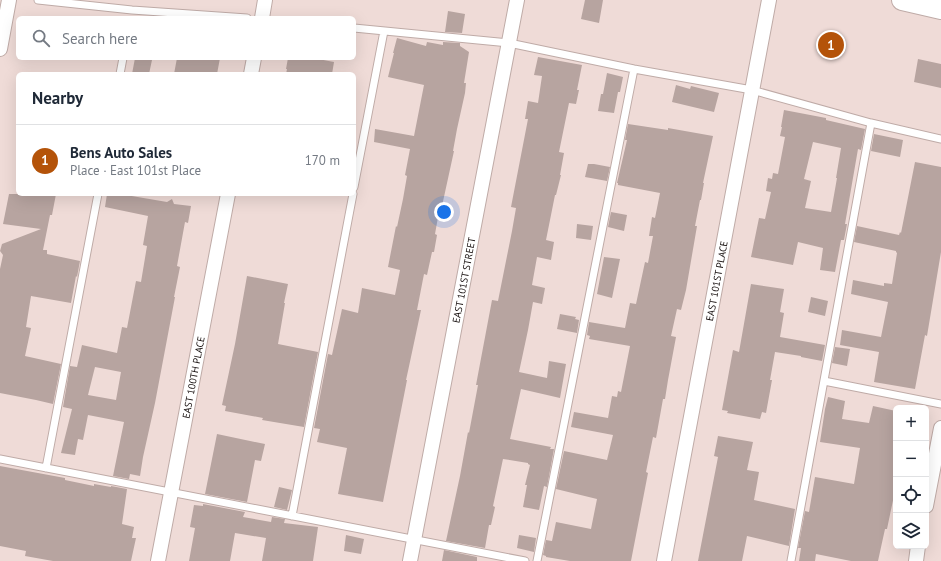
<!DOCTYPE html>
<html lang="en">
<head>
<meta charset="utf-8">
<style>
  body { margin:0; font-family:"PT Sans",sans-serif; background:#f6f6f7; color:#1f2937 }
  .controls { position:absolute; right:12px; bottom:12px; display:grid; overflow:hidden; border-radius:6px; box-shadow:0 4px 16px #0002 }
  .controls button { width:36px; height:36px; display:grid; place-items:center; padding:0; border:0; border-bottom:1px solid #e0e1e3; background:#fff; color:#1f2937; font:20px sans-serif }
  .you { position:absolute; left:444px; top:212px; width:14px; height:14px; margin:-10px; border:3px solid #fff; border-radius:50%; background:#1a73e8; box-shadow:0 0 0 6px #1a73e833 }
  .badge { display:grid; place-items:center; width:26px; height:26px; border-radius:50%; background:#b45309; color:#fff; font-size:13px; font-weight:700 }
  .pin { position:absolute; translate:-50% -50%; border:2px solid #fff; box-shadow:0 1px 4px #0006 }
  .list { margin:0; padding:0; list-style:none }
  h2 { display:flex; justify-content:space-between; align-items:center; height:52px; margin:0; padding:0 16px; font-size:17px }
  h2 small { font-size:13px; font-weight:400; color:#747a83 }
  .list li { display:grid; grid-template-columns:26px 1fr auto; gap:12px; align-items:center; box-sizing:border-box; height:72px; padding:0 16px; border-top:1px solid #e0e1e3 }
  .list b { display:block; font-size:15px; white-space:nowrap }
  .list p { margin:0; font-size:13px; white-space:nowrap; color:#747a83 }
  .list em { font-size:13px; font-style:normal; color:#747a83 }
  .icon { flex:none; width:22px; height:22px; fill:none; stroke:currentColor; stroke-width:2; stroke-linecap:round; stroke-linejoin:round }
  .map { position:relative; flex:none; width:941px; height:561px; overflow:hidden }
  .search { position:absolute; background:#fff; box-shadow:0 4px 16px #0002; left:16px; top:16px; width:340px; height:44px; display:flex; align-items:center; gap:10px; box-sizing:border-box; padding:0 14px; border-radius:6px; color:#747a83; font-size:15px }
  .panel { position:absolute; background:#fff; box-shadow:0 4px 16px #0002; left:16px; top:72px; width:340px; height:124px; border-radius:6px }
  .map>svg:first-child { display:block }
  .building { fill:#b7a4a0; fill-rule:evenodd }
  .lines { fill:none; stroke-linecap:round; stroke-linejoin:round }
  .lane-casing { stroke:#bfaba7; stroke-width:9 }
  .street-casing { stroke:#bfaba7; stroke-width:16 }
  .secondary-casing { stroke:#bfaba7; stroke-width:22 }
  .lane { stroke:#fff; stroke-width:7 }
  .street { stroke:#fff; stroke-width:14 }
  .secondary { stroke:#fff; stroke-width:20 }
  .labels { text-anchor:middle; stroke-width:3.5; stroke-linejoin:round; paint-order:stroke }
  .street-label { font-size:10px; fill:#160f0e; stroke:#fff }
</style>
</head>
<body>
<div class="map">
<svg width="941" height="561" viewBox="0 0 941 561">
  <rect width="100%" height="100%" fill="#efdbd7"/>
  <path class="building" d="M585,0H603L599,23L581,19Z
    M448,11L465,14L462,33L445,32Z
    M397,38L426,46L427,42L443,45V42L460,43V46L469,52L464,83H466L465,93L457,129L453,151H454L442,206H440L435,234L437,235L434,252H432L427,275L424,274L417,310H421L408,371L406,380H407L383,502L338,494L347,448L317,442L320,429L314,428L328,354L332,355L342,309L358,313L362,288L395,295L400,270L388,267L396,226L397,227L403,199L407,176L405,175L410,149L374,142L375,129L414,136L424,85L388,77L394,53H393Z
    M538,57L582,65L577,90H579L576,104L569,103L559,152L564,153L560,175H561L556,195H555L546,240L554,242L551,260L537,257L532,285L545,288L542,304L533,302L528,330L519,372L547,378L549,361L566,364L560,398L521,389L510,439L551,447L550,449H554L547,487L544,486L539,510L523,507L527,485H525L530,465L528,464V463L503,459L493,506L495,507L491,525H489L485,548L446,541L460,476L468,432L469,433L478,385H476L492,300L498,301L512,231L516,208L511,207L528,119H525L528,101L538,103L542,76L534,75Z
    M135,58H142L152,60L149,74H132Z
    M177,58H220L217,74H174Z
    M288,58H313L334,62L332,74H286L287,69H286Z
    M918,59L941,64V88L914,82Z
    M607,73L623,77L620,92H618L614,113L598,111L601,94H603Z
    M676,85L690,89L691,86L719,93L714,112L672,102Z
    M784,110L826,118V120L865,129L861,150L858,149L845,224H847L844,240H841L835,272L820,270L823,248L798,242L793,265L751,257L759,218L765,219L771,192L766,191L768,178L772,179L773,173L778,174L785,137L780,136L782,127H781ZM813,142L841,148L836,178H837L831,212L805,208L811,181L804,179Z
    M628,124L668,130V128L713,136L703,183H704L701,200H700L695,226H697L686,290L681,310L677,309L671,336L676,337L668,380L665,399H663L656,438L653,437L646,472L648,473L631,561H570L546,557V556L543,555L546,540L552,541L556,522L591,529L597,499L556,489L564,451L607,460L613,435L571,427L574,412L608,418L612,396L617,397L618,391L621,392L630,346L589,339L590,336L587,335L589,322L625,328L630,303L636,304L645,262L648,263L653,236H649L652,217L655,218L660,193L618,185V183H617L627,140H625Z
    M874,134L903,140L900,157L871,151Z
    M915,162L941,167V252L927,336L925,335L915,389L874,382L879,352L840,345L842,330L881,337L888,302L851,294L853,280L884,286V283L892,284L897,253L896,252V251L854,242L857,226L899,235L900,232L901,233Z
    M588,164H594L610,167L607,181L585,177Z
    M9,194H56L52,215H50L43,250H47V254L80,261L77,277L76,276L71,303L31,296L26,327L31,328L25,356L61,364L53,404L36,400L0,393V269L3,255L0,251L2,244L41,229L3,224Z
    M107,194H120L167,202L172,199L174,204L191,206L188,223L185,222L177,266L180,267L174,297H175L155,403L143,457L140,476L130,474L129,479L113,476L124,422L88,415L83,440L78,439L75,455L61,453L72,409L63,407L70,366L77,367L82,345L117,353L122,327L127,328L136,281L141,282L147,246L143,245L148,216L105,207ZM95,367L121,372L116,400L88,395Z
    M611,212L627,215L624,231L608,227Z
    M577,224L593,226L591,240L576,238Z
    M604,257L620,259L612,298L597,294Z
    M247,276L288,284L284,303H285L278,344L318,352L304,427L262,420L263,418L225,411L226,406L222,405L235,344Z
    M751,284L784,289L780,312L784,313L780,337L825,345L822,361L801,357V356L775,352L770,380H772L766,413L762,412L760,419L727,413L728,411L722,410L733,350L739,352Z
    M811,297L828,301L825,316L808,312Z
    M560,314L576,317L575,319L579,320L577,333L557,329Z
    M835,347L850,349L847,366L832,363Z
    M828,397L845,401L842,419L869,423L873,406L896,411V486L887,529H885L878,561H851L816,554L815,561H799L801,548H798L805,511L809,512L815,477L854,484L860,448L820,442L825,409Z
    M217,434L265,444L261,461L255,460L247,502L205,494Z
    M718,436L753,442L747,470L759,472L754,500L795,509L789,546L747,536L742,561H698L718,457L714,456Z
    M0,466L65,478V480L94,486V484L111,487V486L127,489L122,524L134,527L132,538H136L131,561H53L25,556L26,551L0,546Z
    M279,487L292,490L287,510L274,507Z
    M203,504L245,512L243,517L271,522L272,517L285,519L284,523L318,527L313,561H262L266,538L235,533L230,561H189L195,528L190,527L194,505L203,506Z
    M346,535L364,539L361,554L344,551Z
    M519,535L536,538L534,552L517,548Z
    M444,550L477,557V561H442Z"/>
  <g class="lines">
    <g class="lane-casing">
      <path id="lane" d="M38,0L132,10L247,18
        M354,28L509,43L634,69L752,90L871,123L941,139
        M120,74L123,58
        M354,187L384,31
        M824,381L941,404
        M0,459L525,561
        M46,468L98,194
        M292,516L353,194
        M537,561L634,69
        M791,561L871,123"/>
    </g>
    <g class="street-casing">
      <g id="street">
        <path d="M262,18L265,0"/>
        <path d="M0,49L9,0"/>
        <path d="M251,74L254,58"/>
        <path d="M926,506L941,428"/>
        <path id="s1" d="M158,561L228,194"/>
        <path id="s2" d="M410,561L517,0"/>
        <path id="s3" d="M664,561L769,0"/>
        <path d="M916,561L918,546"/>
      </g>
    </g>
    <g class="secondary-casing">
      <path id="secondary" d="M902,0L941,9"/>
    </g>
    <use href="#lane" class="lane"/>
    <use href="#street" class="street"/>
    <use href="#secondary" class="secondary"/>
  </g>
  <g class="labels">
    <g class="street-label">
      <text dy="4" stroke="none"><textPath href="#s2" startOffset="286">EAST 101ST STREET</textPath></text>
      <text dy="4" stroke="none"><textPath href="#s3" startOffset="285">EAST 101ST PLACE</textPath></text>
      <text dy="4" stroke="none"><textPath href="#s1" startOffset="187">EAST 100TH PLACE</textPath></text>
    </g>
  </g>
</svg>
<div class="controls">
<button>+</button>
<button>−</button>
<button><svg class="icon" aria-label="locate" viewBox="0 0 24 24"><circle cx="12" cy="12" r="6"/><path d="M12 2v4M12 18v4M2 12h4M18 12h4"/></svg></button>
<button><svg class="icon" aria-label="layers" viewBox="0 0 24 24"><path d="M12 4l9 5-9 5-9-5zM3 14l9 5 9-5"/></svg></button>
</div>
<div class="you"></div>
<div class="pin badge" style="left:831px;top:45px">1</div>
<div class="search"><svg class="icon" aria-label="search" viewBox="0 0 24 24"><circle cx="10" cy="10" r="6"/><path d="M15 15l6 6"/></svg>Search here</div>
<section class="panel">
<h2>Nearby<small></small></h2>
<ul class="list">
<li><span class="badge">1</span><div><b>Bens Auto Sales</b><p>Place · East 101st Place</p></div><em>170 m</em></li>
</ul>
</section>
</div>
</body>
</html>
